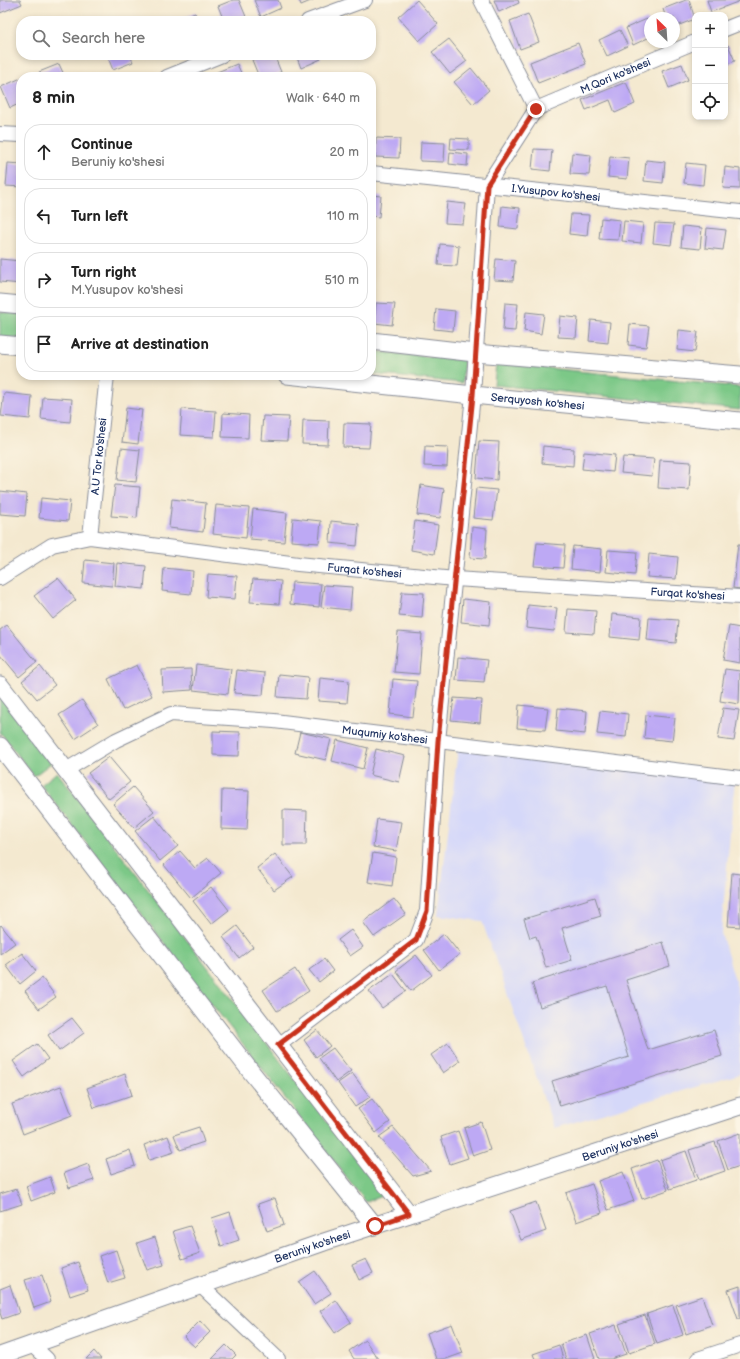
<!DOCTYPE html>
<html lang="en">
<head>
<meta charset="utf-8">
<style>
  body { margin:0; font-family:"Balsamiq Sans",sans-serif; background:#f2f2f2; color:#222 }
  .controls { position:absolute; right:12px; top:12px; display:grid; overflow:hidden; border-radius:8px; box-shadow:0 2px 6px #0003 }
  .controls button { width:36px; height:36px; display:grid; place-items:center; padding:0; border:0; border-bottom:1px solid #e0e0e0; background:#fff; color:#222; font:20px sans-serif }
  .compass { position:absolute; left:644px; top:12px; width:36px; height:36px; border-radius:50%; background:#fff; box-shadow:0 2px 6px #0003; rotate:335deg }
  .stop { position:absolute; width:12px; height:12px; margin:-9px; border:3px solid #c8321e; border-radius:50%; background:#fff }
  .stop.end { background:#c8321e; border-color:#fff; box-shadow:0 1px 4px #0008 }
  .list { margin:0; padding:0; list-style:none }
  h2 { display:flex; justify-content:space-between; align-items:center; height:52px; margin:0; padding:0 16px; font-size:17px }
  h2 small { font-size:13px; font-weight:400; color:#767676 }
  .list li { display:grid; grid-template-columns:26px 1fr auto; gap:12px; align-items:center; box-sizing:border-box; height:56px; margin:0 8px 8px; padding:0 8px; border:1px solid #e0e0e0; border-radius:16px }
  .list b { display:block; font-size:15px; white-space:nowrap }
  .list p { margin:0; font-size:13px; white-space:nowrap; color:#767676 }
  .list em { font-size:13px; font-style:normal; color:#767676 }
  .icon { flex:none; width:22px; height:22px; fill:none; stroke:currentColor; stroke-width:2; stroke-linecap:round; stroke-linejoin:round }
  .map { position:relative; flex:none; width:740px; height:1359px; overflow:hidden }
  .search { position:absolute; background:#fff; box-shadow:0 2px 6px #0003; left:16px; top:16px; width:360px; height:44px; display:flex; align-items:center; gap:10px; box-sizing:border-box; padding:0 14px; border-radius:16px; color:#767676; font-size:15px }
  .panel { position:absolute; background:#fff; box-shadow:0 2px 6px #0003; left:16px; top:72px; width:360px; height:308px; border-radius:16px }
  .map>svg:first-child { display:block }
  .built { fill:#d5d8f9 }
  .green { fill:#7cc887; stroke:#4c7c72 }
  .building { fill:#bda9f4 }
  .lines { fill:none; stroke-linecap:round; stroke-linejoin:round }
  .minor-casing { stroke:#888c97; stroke-width:16 }
  .tertiary-casing { stroke:#888c97; stroke-width:19 }
  .minor { stroke:#fff; stroke-width:14 }
  .tertiary { stroke:#fff; stroke-width:17 }
  .route { stroke:#c8321e; stroke-width:5 }
  .labels { text-anchor:middle; stroke-width:3.5; stroke-linejoin:round; paint-order:stroke }
  .street-label { font-size:11px; fill:#1b2f5e; stroke:#fcf5e5 }
</style>
</head>
<body>
<div class="map">
<svg width="740" height="1359" viewBox="0 0 740 1359">
  <rect width="100%" height="100%" fill="#fcf5e5"/>
  <filter id="ink" filterUnits="userSpaceOnUse"><feTurbulence type="fractalNoise" baseFrequency=".025" numOctaves="2"/><feDisplacementMap in="SourceGraphic" scale="8" xChannelSelector="R" yChannelSelector="G"/><feConvolveMatrix kernelMatrix="1 2 1 2 8 2 1 2 1" color-interpolation-filters="sRGB"/></filter>
  <filter id="wash" filterUnits="userSpaceOnUse"><feTurbulence type="fractalNoise" baseFrequency=".012" numOctaves="4" result="noise"/><feDisplacementMap in="SourceGraphic" scale="16" xChannelSelector="R" yChannelSelector="G"/><feGaussianBlur stdDeviation="0.9" result="paint"/><feColorMatrix in="noise" values="0 0 0 0 0 0 0 0 0 0 0 0 0 0 0 0 0 1.4 0 .05"/><feComposite in="paint" operator="in"/></filter>
  <g filter="url(#wash)">
    <rect width="100%" height="100%" fill="#f4e9d0"/>
    <path class="built" d="M458,749L735,778L721,933L740,997V1074L554,1128L482,921L438,915Z"/>
    <path class="green" d="M0,312L21,314V339L0,337Z
      M371,351L464,360L462,383L371,374Z
      M496,363L740,387V410L494,385Z
      M0,696L51,763L34,776L0,732Z
      M57,772L384,1195L366,1202L41,785Z"/>
    <g id="blocks">
      <path class="building" d="M0,0H20L22,4L0,13Z
        M233,0H239L247,19L242,21H224L218,6Z
        M254,0H278L281,8L261,17Z
        M299,0H313L301,5Z
        M417,0L438,24L419,41L398,17Z
        M494,0H518L519,3L499,12Z
        M686,0H689L695,19L674,27V18H666L663,9Z
        M707,0H740V1L711,12Z
        M195,13L199,21H176Z
        M528,14L539,42L520,49L510,21Z
        M647,19L650,26V37L633,45L626,28Z
        M620,30L628,46L607,56L599,40Z
        M449,39L467,61L450,74L432,52Z
        M578,43L586,64L538,83L530,62Z
        M728,45L735,61L725,65V46Z
        M107,55H130L133,62L113,70Z
        M263,55H274L281,72L270,77H259L252,60Z
        M296,55H319L321,59L301,68Z
        M59,64L65,77H41L39,72Z
        M237,64L243,77H220L217,72Z
        M682,64L688,80L669,88L662,71Z
        M471,68L489,90L473,104L454,82Z
        M21,78V103L10,108L1,87Z
        M626,82L635,104L615,113L610,100L586,110L582,100Z
        M376,138L400,139L399,158L375,157Z
        M451,138L469,139V150L450,149Z
        M421,142L445,143L444,162L420,161Z
        M534,149L552,150L550,171L532,169Z
        M450,152L468,154L467,166L449,164Z
        M572,153L591,155L589,175L570,174Z
        M610,156L629,158L627,179L608,177Z
        M646,160L665,162L663,183L644,181Z
        M8,163L21,164V187L6,186Z
        M686,163L705,165L703,185L684,183Z
        M725,167L740,169V189L723,188Z
        M371,195L381,196L379,217L371,216Z
        M447,202L466,204L463,224L445,223Z
        M502,206L520,208L518,229L500,227Z
        M571,214L589,215L587,236L569,234Z
        M601,218L620,220L618,240L599,239Z
        M624,221L643,223L641,243L622,241Z
        M655,223L674,224L671,245L653,243Z
        M683,226L702,228L700,249L681,247Z
        M707,228L726,230L723,250L705,248Z
        M440,244L459,246L457,266L438,265Z
        M0,259L21,261V284L0,282Z
        M496,259L515,261L513,281L494,280Z
        M376,303L395,304L392,325L374,323Z
        M505,303L518,304L515,331L503,330Z
        M436,309L455,311L453,331L434,329Z
        M526,312L544,314L541,334L524,331Z
        M560,316L578,318L576,338L558,337Z
        M591,320L610,322L608,343L589,341Z
        M630,324L649,326L646,347L628,345Z
        M679,330L698,332L695,352L677,350Z
        M4,393L32,396L30,419L1,416Z
        M43,397L72,399L70,422L41,419Z
        M126,408L142,410L138,444L122,442Z
        M182,409L216,411L214,437L180,435Z
        M223,413L249,415L248,438L222,437Z
        M263,416L289,417L287,441L261,440Z
        M303,420L329,421L328,445L302,444Z
        M344,423L371,424L369,448L343,447Z
        M479,441L499,442L497,480L476,478Z
        M425,446L448,447L447,467L424,466Z
        M543,446L574,449L573,466L542,463Z
        M121,448L140,450L136,482L117,480Z
        M584,452L615,455L613,472L582,469Z
        M623,457L654,459L652,476L621,473Z
        M660,460L691,462L689,490L658,488Z
        M115,485L140,487L137,518L111,516Z
        M421,485L444,489L440,518L417,515Z
        M476,488L497,490L493,520L473,518Z
        M0,491L27,494L25,516L0,514Z
        M41,498L70,501L68,521L39,518Z
        M172,499L206,503L203,532L169,528Z
        M216,505L249,508L246,538L213,534Z
        M253,509L287,513L284,542L250,539Z
        M293,518L321,521L319,543L291,541Z
        M331,521L359,524L357,546L330,543Z
        M415,521L438,525L434,554L411,550Z
        M472,527L487,529L485,559L470,558Z
        M537,543L565,545L563,568L534,566Z
        M738,544H740V589L733,588Z
        M573,546L602,549L600,572L571,569Z
        M608,550L637,552L635,575L606,572Z
        M649,554L678,557L676,579L647,577Z
        M85,560L114,563L112,586L83,583Z
        M117,563L146,566L144,589L115,586Z
        M164,568L193,571L191,594L162,591Z
        M208,574L237,576L235,599L206,597Z
        M58,578L76,600L53,619L34,596Z
        M253,579L281,581L279,604L250,602Z
        M292,582L321,584L319,607L290,604Z
        M324,585L352,587L350,610L321,607Z
        M402,592L424,593L422,618L399,616Z
        M463,599L491,602L489,625L461,622Z
        M528,605L557,608L554,631L526,628Z
        M568,609L596,611L594,634L566,632Z
        M612,614L641,617L639,640L610,637Z
        M649,618L678,620L676,643L647,640Z
        M7,625L37,662L19,677L0,654V630Z
        M729,626L740,628V663L723,660Z
        M398,632L422,634L419,674L394,672Z
        M458,657L487,660L484,682L456,680Z
        M137,665L152,696L123,710L108,679Z
        M196,665L231,669L228,694L193,690Z
        M40,666L55,685L37,699L22,681Z
        M191,669L192,690L163,692L162,670Z
        M725,669L740,671L739,704L720,701Z
        M237,670L265,673L263,695L234,693Z
        M279,674L308,677L306,699L277,697Z
        M320,678L349,681L347,703L318,701Z
        M393,679L417,681L413,717L390,714Z
        M454,698L482,700L480,723L451,720Z
        M82,700L98,724L75,739L59,715Z
        M519,705L548,708L545,730L517,728Z
        M558,708L587,711L585,734L556,731Z
        M723,708L739,710L734,741L718,739Z
        M600,711L628,714L626,737L597,734Z
        M646,715L675,718L672,741L644,738Z
        M213,731L240,732L239,756L213,755Z
        M300,732L331,739L326,760L295,753Z
        M337,740L368,748L363,769L332,761Z
        M376,749L405,756L399,782L370,775Z
        M109,757L130,782L109,799L88,773Z
        M133,787L154,811L134,828L113,804Z
        M222,790L249,791L247,830L221,829Z
        M283,810L307,811L306,845H283Z
        M154,816L178,846L160,861L135,831Z
        M377,819L401,822L396,851L373,847Z
        M180,851L195,868L208,858L221,873L191,898L164,865Z
        M373,853L396,857L392,886L368,882Z
        M275,854L293,877L274,890L257,868Z
        M732,873L740,874V927L728,926Z
        M211,887L229,910L211,924L193,901Z
        M595,897L601,916L562,928L572,960L546,968L536,936L530,938L524,919Z
        M394,899L406,914L374,937L363,922Z
        M1,925L15,943L0,954V926Z
        M237,926L253,947L239,958L223,937Z
        M351,930L363,947L350,956L338,940Z
        M444,934L460,954L439,970L424,950Z
        M663,942L670,966L626,980L648,1050L714,1030L722,1056L560,1106L552,1081L629,1057L607,986L540,1007L532,983Z
        M22,953L36,971L20,984L6,965Z
        M416,955L432,975L411,991L396,971Z
        M324,959L333,971L319,982L309,970Z
        M295,969L309,991L277,1011L263,990Z
        M393,974L406,991L382,1008L369,991Z
        M42,978L56,997L39,1009L25,991Z
        M72,1018L84,1033L59,1051L48,1035Z
        M317,1030L330,1046L316,1057L304,1040Z
        M448,1043L460,1061L443,1073L431,1055Z
        M37,1044L48,1059L24,1077L13,1061Z
        M333,1048L351,1071L336,1082L319,1058Z
        M352,1073L370,1097L355,1107L338,1083Z
        M125,1074L132,1095L94,1108L87,1088Z
        M61,1086L72,1115L23,1134L12,1104Z
        M372,1099L390,1122L376,1133L358,1109Z
        M481,1122L490,1150L473,1156L464,1128Z
        M199,1127L204,1142L180,1150L174,1135Z
        M393,1127L431,1171L413,1176L379,1137Z
        M458,1131L468,1158L450,1164L441,1137Z
        M740,1133V1166L728,1170L718,1141Z
        M168,1136L174,1152L149,1160L144,1145Z
        M715,1142L725,1171L699,1180L689,1150Z
        M130,1150L135,1166L111,1174L106,1159Z
        M686,1151L696,1180L670,1189L660,1160Z
        M657,1160L668,1190L642,1199L632,1169Z
        M88,1164L94,1180L69,1188L64,1173Z
        M623,1172L634,1201L608,1210L598,1181Z
        M50,1177L55,1192L31,1201L26,1186Z
        M592,1184L602,1213L576,1222L566,1193Z
        M16,1189L22,1204L0,1211V1194Z
        M275,1198L284,1225L267,1231L258,1204Z
        M536,1202L546,1231L521,1240L510,1211Z
        M230,1212L239,1240L221,1246L212,1218Z
        M190,1226L200,1253L182,1259L173,1231Z
        M155,1237L164,1265L147,1270L137,1243Z
        M116,1250L125,1278L108,1283L99,1256Z
        M366,1259L373,1273L359,1280L352,1265Z
        M78,1262L88,1290L70,1296L61,1268Z
        M315,1271L331,1293L314,1304L299,1282Z
        M42,1275L51,1302L34,1308L25,1280Z
        M10,1285L19,1313L2,1319L0,1313V1289Z
        M740,1286V1319H738L728,1290Z
        M702,1296L712,1325L686,1334L676,1305Z
        M336,1300L351,1322L335,1333L320,1311Z
        M673,1305L683,1335L657,1344L647,1314Z
        M645,1315L655,1344L629,1353L619,1324Z
        M200,1321L210,1332L195,1347L184,1337Z
        M452,1324L463,1353L446,1359H436L427,1333Z
        M616,1325L626,1354L611,1359H599L590,1334Z
        M587,1335L595,1359H566L561,1344Z
        M365,1340L378,1359H354L349,1351Z
        M226,1345L236,1355L232,1359H212Z
        M559,1345L563,1359H535L533,1354Z
        M94,1351L101,1359H86Z"/>
    </g>
  </g>
  <g filter="url(#ink)">
    <use href="#blocks" fill-opacity="0" stroke="#888c97" stroke-width="1"/>
    <g class="lines">
      <g class="minor-casing">
        <g id="minor">
          <path d="M481,0L536,109"/>
          <path d="M308,21L365,0"/>
          <path d="M725,29L740,23"/>
          <path d="M167,77L222,55"/>
          <path id="s1" d="M536,109L695,42"/>
          <path d="M0,134L21,135"/>
          <path id="s2" d="M371,173L740,212"/>
          <path id="s3" d="M90,537L107,375"/>
          <path id="s4" d="M0,578L52,545L90,537L298,564L455,579L740,597"/>
          <path id="s5" d="M66,770L116,740L171,714L274,721L740,778"/>
          <path d="M279,1045L416,940L427,911L438,741L473,395L487,185L536,109"/>
          <path d="M200,1285L278,1359"/>
          <path d="M31,1344L47,1359"/>
          <path d="M698,1359L740,1345"/>
        </g>
      </g>
      <g class="tertiary-casing">
        <g id="tertiary">
          <path d="M0,303L21,305"/>
          <path d="M371,341L475,353L740,375"/>
          <path d="M0,344L21,346"/>
          <path id="s6" d="M287,375L473,395L740,421"/>
          <path d="M0,685L409,1214"/>
          <path d="M0,746L252,1073L375,1226"/>
          <path id="s7" d="M0,1356L324,1242L740,1106"/>
        </g>
      </g>
      <use href="#minor" class="minor"/>
      <use href="#tertiary" class="tertiary"/>
    </g>
  </g>
  <g class="lines" filter="url(#ink)">
    <path class="route" d="M375,1226L409,1214L278,1045L416,940L427,911L438,741L473,395L487,185L536,109"/>
  </g>
  <g class="labels">
    <g class="street-label">
      <text dy="4" stroke="none"><textPath href="#s1" startOffset="86">M.Qori ko'shesi</textPath></text>
      <text dy="4" stroke="none"><textPath href="#s2" startOffset="186">I.Yusupov ko'shesi</textPath></text>
      <text dy="4" stroke="none"><textPath href="#s6" startOffset="252">Serquyosh ko'shesi</textPath></text>
      <text dy="4" stroke="none"><textPath href="#s3" startOffset="81">A.U Tor ko'shesi</textPath></text>
      <text dy="4" stroke="none"><textPath href="#s4" startOffset="377">Furqat ko'shesi</textPath></text>
      <text dy="4" stroke="none"><textPath href="#s4" startOffset="701">Furqat ko'shesi</textPath></text>
      <text dy="4" stroke="none"><textPath href="#s5" startOffset="334">Muqumiy ko'shesi</textPath></text>
      <text dy="4" stroke="none"><textPath href="#s7" startOffset="655">Beruniy ko'shesi</textPath></text>
      <text dy="4" stroke="none"><textPath href="#s7" startOffset="331">Beruniy ko'shesi</textPath></text>
    </g>
  </g>
</svg>
<div class="controls">
<button>+</button>
<button>−</button>
<button><svg class="icon" aria-label="locate" viewBox="0 0 24 24"><circle cx="12" cy="12" r="6"/><path d="M12 2v4M12 18v4M2 12h4M18 12h4"/></svg></button>
</div>
<svg class="compass" viewBox="-18 -18 36 36"><path d="M0-13l5 13h-10z" fill="#e53935"/><path d="M0 13l5-13h-10z" fill="#767676"/></svg>
<div class="stop" style="left:375px;top:1226px"></div>
<div class="stop end" style="left:536px;top:109px"></div>
<div class="search"><svg class="icon" aria-label="search" viewBox="0 0 24 24"><circle cx="10" cy="10" r="6"/><path d="M15 15l6 6"/></svg>Search here</div>
<section class="panel">
<h2>8 min<small>Walk · 640 m</small></h2>
<ul class="list">
<li><svg class="icon" aria-label="ahead" viewBox="0 0 24 24"><path d="M12 20V5M6 11l6-6 6 6"/></svg><div><b>Continue</b><p>Beruniy ko'shesi</p></div><em>20 m</em></li>
<li><svg class="icon" aria-label="left" viewBox="0 0 24 24"><path d="M17 20v-9H6M10 6l-5 5 5 5"/></svg><div><b>Turn left</b></div><em>110 m</em></li>
<li><svg class="icon" aria-label="right" viewBox="0 0 24 24"><path d="M7 20v-9h11M14 6l5 5-5 5"/></svg><div><b>Turn right</b><p>M.Yusupov ko'shesi</p></div><em>510 m</em></li>
<li><svg class="icon" aria-label="arrive" viewBox="0 0 24 24"><path d="M6 21V4h12l-3 4 3 4H6"/></svg><div><b>Arrive at destination</b></div></li>
</ul>
</section>
</div>
</body>
</html>
